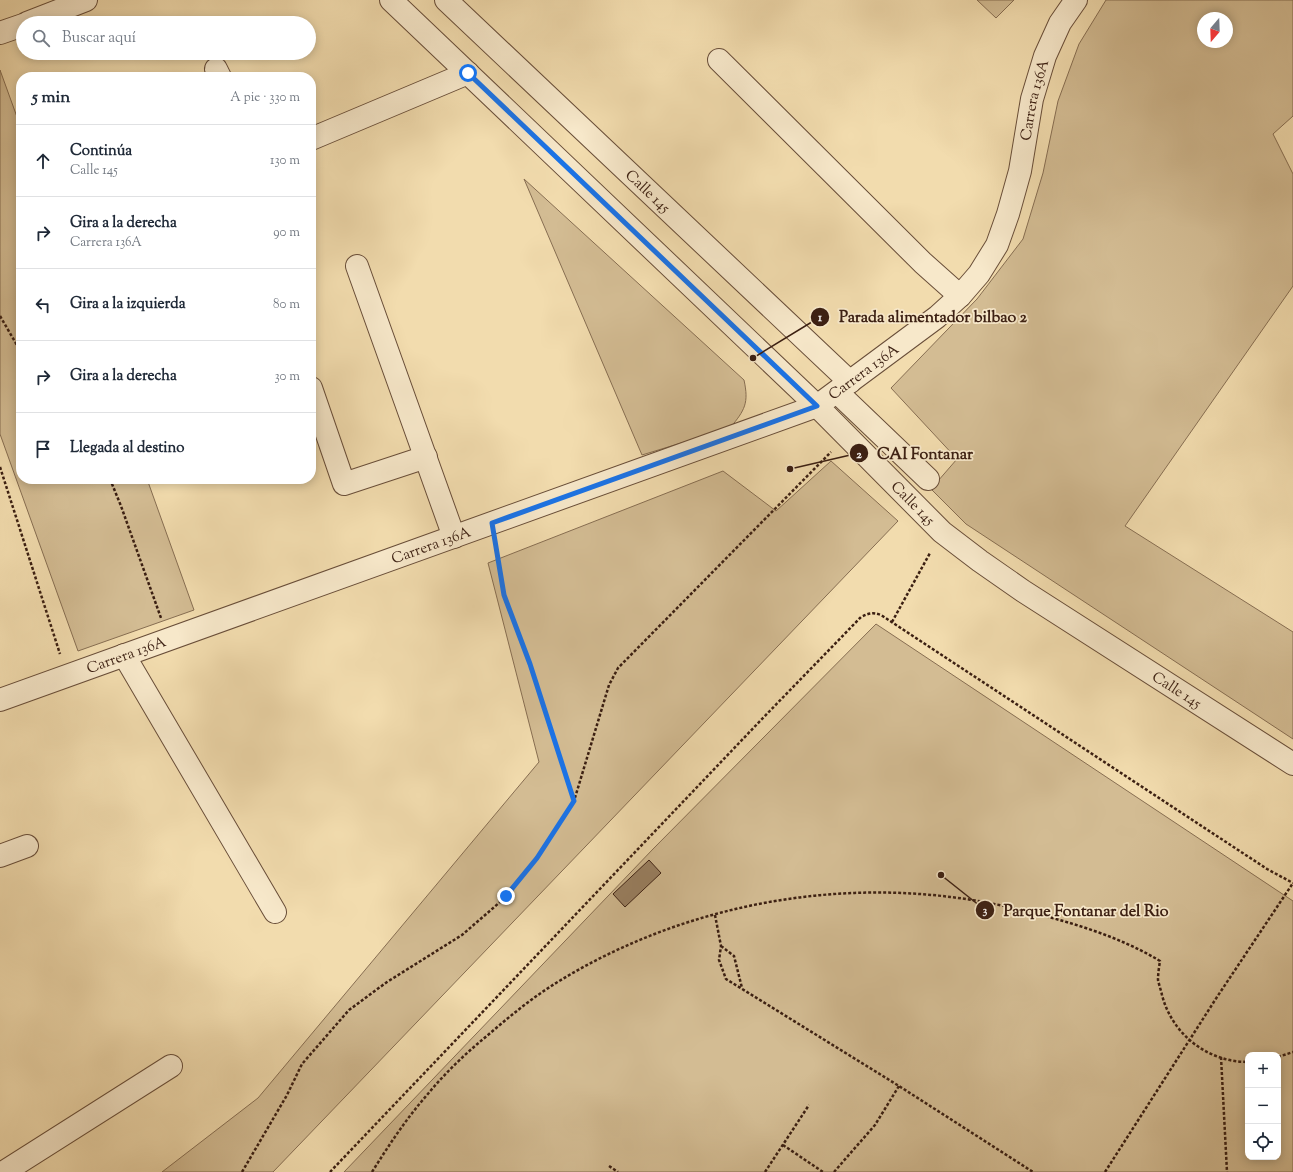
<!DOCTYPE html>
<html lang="es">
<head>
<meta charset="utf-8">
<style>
  body { margin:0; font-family:"Sorts Mill Goudy",serif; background:#f6f6f7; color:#1f2937 }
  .controls { position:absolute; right:12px; bottom:12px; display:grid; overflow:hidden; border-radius:8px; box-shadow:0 2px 10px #0003 }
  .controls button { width:36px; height:36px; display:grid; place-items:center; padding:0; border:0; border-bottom:1px solid #e0e1e3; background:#fff; color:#1f2937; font:20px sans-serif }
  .compass { position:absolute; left:1197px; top:12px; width:36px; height:36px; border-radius:50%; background:#fff; box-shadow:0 2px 10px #0003; rotate:199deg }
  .stop { position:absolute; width:12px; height:12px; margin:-9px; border:3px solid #1a73e8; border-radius:50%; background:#fff }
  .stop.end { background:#1a73e8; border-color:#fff; box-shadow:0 1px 4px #0008 }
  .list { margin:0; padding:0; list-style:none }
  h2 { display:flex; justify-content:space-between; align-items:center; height:52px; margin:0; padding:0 16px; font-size:17px }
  h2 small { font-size:13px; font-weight:400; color:#747a83 }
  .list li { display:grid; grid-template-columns:26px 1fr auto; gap:12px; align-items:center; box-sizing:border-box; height:72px; padding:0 16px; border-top:1px solid #e0e1e3 }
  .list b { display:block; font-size:15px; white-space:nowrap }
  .list p { margin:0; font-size:13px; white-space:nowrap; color:#747a83 }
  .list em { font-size:13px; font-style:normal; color:#747a83 }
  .icon { flex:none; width:22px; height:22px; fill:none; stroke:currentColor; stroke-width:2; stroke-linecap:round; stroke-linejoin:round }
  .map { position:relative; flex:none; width:1293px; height:1172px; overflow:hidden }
  .search { position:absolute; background:#fff; box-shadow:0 2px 10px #0003; left:16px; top:16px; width:300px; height:44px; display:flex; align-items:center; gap:10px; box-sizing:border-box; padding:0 14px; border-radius:22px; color:#747a83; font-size:15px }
  .panel { position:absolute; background:#fff; box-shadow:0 2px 10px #0003; left:16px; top:72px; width:300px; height:412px; border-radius:16px }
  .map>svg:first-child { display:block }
  .green { fill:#d3bc93; stroke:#876e52; fill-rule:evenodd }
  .building { fill:#9a8163; stroke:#3b1f12 }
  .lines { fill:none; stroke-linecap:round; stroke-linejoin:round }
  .minor-casing { stroke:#694e39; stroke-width:24 }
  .path { stroke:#3b1f12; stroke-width:2.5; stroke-dasharray:3 2; stroke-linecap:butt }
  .minor { stroke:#f7e8ca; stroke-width:22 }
  .route { stroke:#1a73e8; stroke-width:5 }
  .labels { text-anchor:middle; stroke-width:3.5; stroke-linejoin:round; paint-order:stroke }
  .street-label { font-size:15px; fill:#3b1f12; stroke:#f7e8ca }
  .leader { fill:none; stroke:#3b1f12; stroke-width:1.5 }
  .callout-dot { fill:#3b1f12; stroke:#f7e8ca; stroke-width:1.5 }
  .mark-label { font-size:12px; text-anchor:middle; font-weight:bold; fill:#fff }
  .callout-label { font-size:16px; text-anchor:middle; font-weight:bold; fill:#3b1f12; stroke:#f7e8ca; stroke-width:3.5; stroke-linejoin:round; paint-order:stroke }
</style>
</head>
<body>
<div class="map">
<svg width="1293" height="1172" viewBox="0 0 1293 1172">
  <rect width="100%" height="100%" fill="#f2dcae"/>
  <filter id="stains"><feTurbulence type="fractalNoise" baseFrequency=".005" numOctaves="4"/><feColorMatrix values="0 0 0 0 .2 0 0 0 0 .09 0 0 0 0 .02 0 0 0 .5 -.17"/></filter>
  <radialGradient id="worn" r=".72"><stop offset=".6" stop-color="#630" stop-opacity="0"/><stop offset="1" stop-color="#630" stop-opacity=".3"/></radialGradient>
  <path class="green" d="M977,0H1014L996,18Z
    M1106,0H1293V116L1273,134L1293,174V286L1125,526L1293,632V739L966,524L931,489L957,459L891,388L977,299L1023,239L1043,173L1058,101L1079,44ZM1203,18H1227V42H1203Z
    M0,70L21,128V479H147L194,610L78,651L0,434Z
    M524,179L744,380C749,403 745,410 730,428L642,455Z
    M831,461L898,521L273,1172H162L258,1098L539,762L488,563L723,471L776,511Z
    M876,624L1293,901V1172H344L653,849ZM1248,1055H1278V1157H1248Z"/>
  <path class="building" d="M649,860L661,873L625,907L613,894Z"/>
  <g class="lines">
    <g class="minor-casing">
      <g id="minor">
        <path id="s1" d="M391,0L817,406L942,532L980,561L1023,591L1293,764"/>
        <path id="s2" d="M446,0L850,382"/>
        <path d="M27,23L86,0"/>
        <path d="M0,33L23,25"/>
        <path d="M719,60L923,263L960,296"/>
        <path d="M216,69L220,77"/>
        <path d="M311,139L468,73"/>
        <path d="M357,266L454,537"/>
        <path d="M311,388L344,484L426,457"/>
        <path d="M837,392L928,479"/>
        <path d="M124,655L275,912"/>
        <path id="s3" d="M0,700L817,406L937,317L960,296L979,274L997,245L1008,214L1020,171L1032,99L1045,56L1060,23L1076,0"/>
        <path d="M0,856L27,846"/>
        <path d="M4,1172L171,1066"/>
      </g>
    </g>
    <path class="path" d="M0,316L21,352
      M0,467L60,654
      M110,479L121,506L161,618
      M496,546L504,595L530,664L574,801
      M892,622L930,553
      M715,915L721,946L719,960L726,979L899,1086L1033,1172
      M721,946L734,956L742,988
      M1221,1057L1227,1172
      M1278,1057L1293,1052
      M783,1145L823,1172
      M609,1166L618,1172
      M242,1172L287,1095L302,1064L349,1010L387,982L462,935L507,896L537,858L574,801L609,685L618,668L831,452
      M330,1172L761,720L861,617C869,613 873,612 881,615L1267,869L1293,883
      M372,1172C389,1145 406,1119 427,1095C445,1073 466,1053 488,1035C510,1016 532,998 556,983C693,898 865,871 1021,910C1067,921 1119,936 1160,961C1159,967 1158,974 1158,980C1159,985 1161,990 1162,995C1172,1034 1207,1062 1248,1062
      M765,1172L809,1105
      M834,1172L875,1125L899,1086
      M1105,1172L1217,997L1293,883"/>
    <use href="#minor" class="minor"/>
  </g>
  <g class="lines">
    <path class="route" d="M468,73L817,406L492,523L504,595L530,664L574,801L537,858L506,896"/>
  </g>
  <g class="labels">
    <g class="street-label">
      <text dy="5" stroke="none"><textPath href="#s3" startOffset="1262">Carrera 136A</textPath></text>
      <text dy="5" stroke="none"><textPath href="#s2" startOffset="278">Calle 145</textPath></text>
      <text dy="5" stroke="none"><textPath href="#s3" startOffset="926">Carrera 136A</textPath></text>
      <text dy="5" stroke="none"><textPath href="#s1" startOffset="725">Calle 145</textPath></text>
      <text dy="5" stroke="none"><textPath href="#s3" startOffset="458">Carrera 136A</textPath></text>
      <text dy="5" stroke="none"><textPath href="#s3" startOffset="134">Carrera 136A</textPath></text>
      <text dy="5" stroke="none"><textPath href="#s1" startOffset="1049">Calle 145</textPath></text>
    </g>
  </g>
  <path class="leader" d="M753 358L820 317M790 469L859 453M941 875L985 910"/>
  <g class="callout-dot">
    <circle cx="753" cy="358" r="4"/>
    <circle cx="790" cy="469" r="4"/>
    <circle cx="941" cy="875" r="4"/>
    <circle cx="820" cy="317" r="10"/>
    <circle cx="859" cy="453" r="10"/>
    <circle cx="985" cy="910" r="10"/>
  </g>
  <g class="mark-label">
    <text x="820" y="321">1</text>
    <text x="859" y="458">2</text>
    <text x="985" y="914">3</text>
  </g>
  <g class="callout-label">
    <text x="933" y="322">Parada alimentador bilbao 2</text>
    <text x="925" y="459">CAI Fontanar</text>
    <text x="1086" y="916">Parque Fontanar del Rio</text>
  </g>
  <rect width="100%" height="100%" filter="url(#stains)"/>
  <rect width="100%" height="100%" fill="url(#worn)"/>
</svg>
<div class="controls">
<button>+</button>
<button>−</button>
<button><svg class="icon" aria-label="locate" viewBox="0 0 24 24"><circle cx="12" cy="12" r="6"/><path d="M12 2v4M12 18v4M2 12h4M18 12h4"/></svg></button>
</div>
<svg class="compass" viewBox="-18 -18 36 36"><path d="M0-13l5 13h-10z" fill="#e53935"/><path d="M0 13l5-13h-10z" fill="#747a83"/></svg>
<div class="stop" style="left:468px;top:73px"></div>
<div class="stop end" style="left:506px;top:896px"></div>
<div class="search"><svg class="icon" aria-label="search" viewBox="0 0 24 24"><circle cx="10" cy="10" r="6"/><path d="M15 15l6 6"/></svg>Buscar aquí</div>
<section class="panel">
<h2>5 min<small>A pie · 330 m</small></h2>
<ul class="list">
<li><svg class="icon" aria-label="ahead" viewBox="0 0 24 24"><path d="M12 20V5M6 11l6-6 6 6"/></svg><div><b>Continúa</b><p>Calle 145</p></div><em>130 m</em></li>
<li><svg class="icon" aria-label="right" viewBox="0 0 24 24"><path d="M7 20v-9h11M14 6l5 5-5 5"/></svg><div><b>Gira a la derecha</b><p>Carrera 136A</p></div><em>90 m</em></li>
<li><svg class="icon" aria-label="left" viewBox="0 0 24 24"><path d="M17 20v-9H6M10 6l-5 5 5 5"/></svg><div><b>Gira a la izquierda</b></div><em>80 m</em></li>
<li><svg class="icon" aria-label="right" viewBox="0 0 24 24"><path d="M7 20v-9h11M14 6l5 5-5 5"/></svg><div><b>Gira a la derecha</b></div><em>30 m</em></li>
<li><svg class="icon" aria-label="arrive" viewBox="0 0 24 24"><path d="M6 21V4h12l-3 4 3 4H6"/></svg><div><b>Llegada al destino</b></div></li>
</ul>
</section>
</div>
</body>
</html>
